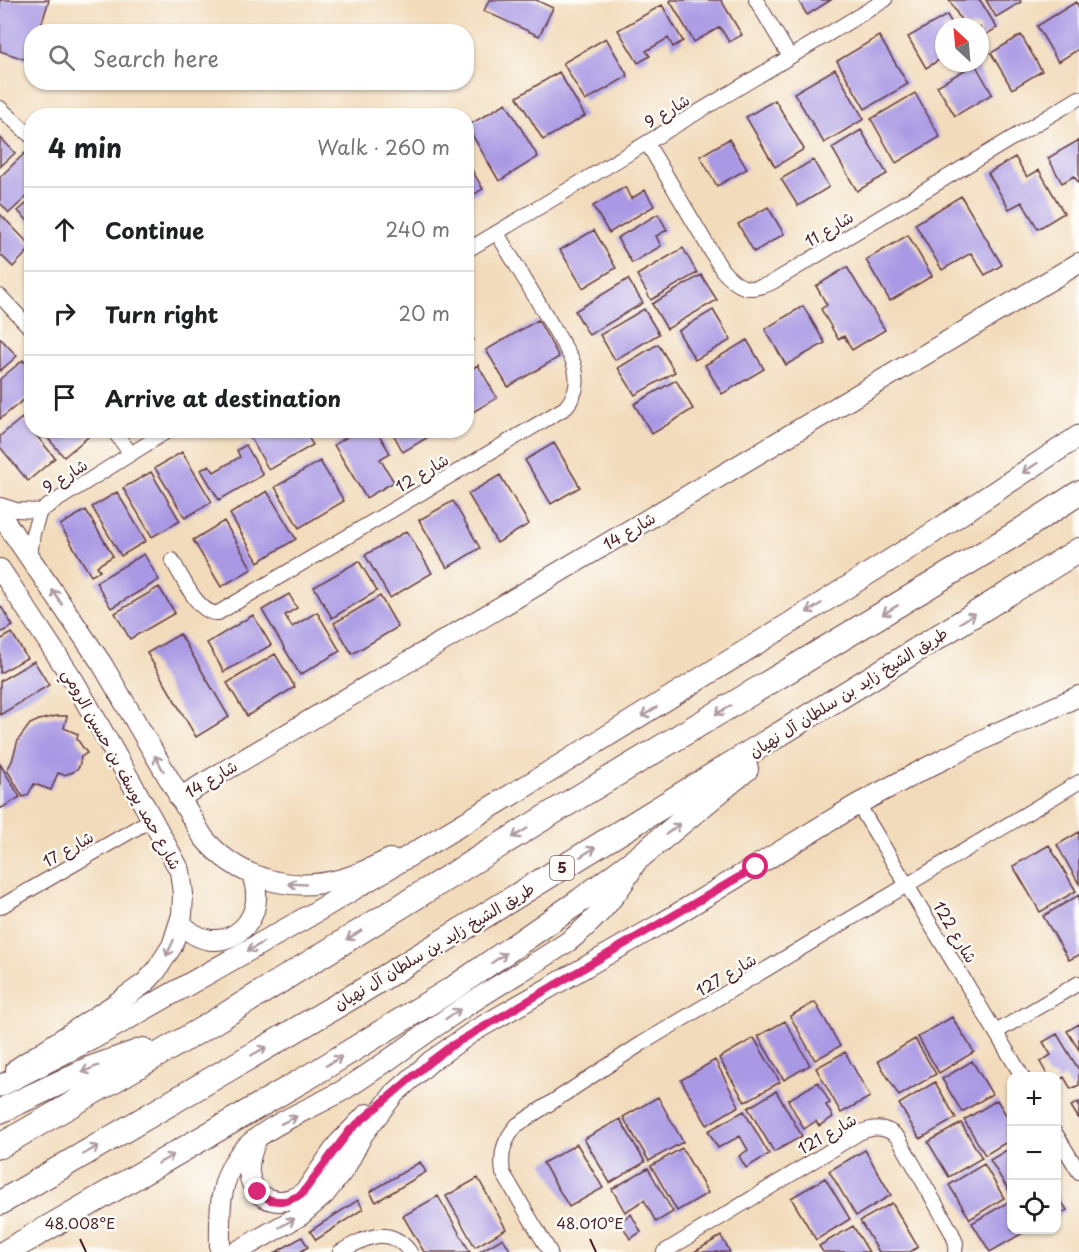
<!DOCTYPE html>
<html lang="en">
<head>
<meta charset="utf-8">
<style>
  body { margin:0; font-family:"Playpen Sans","Playpen Sans Arabic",sans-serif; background:#f2f2f2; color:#202124 }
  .controls { position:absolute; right:18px; bottom:18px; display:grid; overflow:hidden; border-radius:12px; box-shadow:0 2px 4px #0004 }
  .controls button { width:54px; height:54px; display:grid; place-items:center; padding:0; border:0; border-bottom:2px solid #e0e0e0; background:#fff; color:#202124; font:30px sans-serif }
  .compass { position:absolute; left:935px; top:18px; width:54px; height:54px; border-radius:50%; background:#fff; box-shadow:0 2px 4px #0004; rotate:334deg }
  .stop { position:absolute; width:18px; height:18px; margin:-14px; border:4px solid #db2777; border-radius:50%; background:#fff }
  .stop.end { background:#db2777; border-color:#fff; box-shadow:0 2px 6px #0008 }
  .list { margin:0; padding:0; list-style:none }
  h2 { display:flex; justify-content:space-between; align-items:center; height:78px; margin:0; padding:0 24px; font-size:26px }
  h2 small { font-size:20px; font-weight:400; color:#757577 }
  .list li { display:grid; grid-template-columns:39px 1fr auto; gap:18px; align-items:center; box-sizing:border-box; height:84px; padding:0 24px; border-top:2px solid #e0e0e0 }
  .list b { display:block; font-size:22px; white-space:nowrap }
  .list em { font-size:20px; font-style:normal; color:#757577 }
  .icon { flex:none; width:33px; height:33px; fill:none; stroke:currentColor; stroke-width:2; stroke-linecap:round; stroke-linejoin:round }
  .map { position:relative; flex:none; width:1079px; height:1252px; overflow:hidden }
  .search { position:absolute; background:#fff; box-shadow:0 2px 4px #0004; left:24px; top:24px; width:450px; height:66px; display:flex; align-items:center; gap:15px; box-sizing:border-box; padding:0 21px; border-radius:24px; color:#757577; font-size:22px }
  .panel { position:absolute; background:#fff; box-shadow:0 2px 4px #0004; left:24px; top:108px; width:450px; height:330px; border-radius:24px }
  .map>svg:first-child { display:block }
  .building { fill:#a999e4 }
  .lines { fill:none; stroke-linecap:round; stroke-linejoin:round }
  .street-casing { stroke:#633b41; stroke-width:16 }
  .secondary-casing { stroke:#633b41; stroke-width:22 }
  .primary-casing { stroke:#633b41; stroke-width:23 }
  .highway-casing { stroke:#633b41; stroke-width:26 }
  .street { stroke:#fff; stroke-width:14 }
  .secondary { stroke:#fff; stroke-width:20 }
  .primary { stroke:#fff; stroke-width:21 }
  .highway { stroke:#fff; stroke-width:24 }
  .oneway { stroke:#ae9aa0 }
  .route { stroke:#db2777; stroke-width:8 }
  .ticks { fill:none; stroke:#4a1f2b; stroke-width:2 }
  .labels { text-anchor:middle; stroke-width:5; stroke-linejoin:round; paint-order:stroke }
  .shield { fill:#fdfcf7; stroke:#806168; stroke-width:1.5 }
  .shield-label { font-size:15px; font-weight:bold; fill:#4a1f2b }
  .street-label { font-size:16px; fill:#4a1f2b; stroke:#fdfcf7 }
  .ticks-label { font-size:15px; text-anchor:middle; fill:#4a1f2b; stroke:#fdfcf7; stroke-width:5; stroke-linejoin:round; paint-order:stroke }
</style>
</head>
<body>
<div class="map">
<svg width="1079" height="1252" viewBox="0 0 1079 1252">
  <rect width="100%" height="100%" fill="#fdfcf7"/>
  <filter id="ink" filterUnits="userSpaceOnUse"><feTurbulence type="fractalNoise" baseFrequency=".0167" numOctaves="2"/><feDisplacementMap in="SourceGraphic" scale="12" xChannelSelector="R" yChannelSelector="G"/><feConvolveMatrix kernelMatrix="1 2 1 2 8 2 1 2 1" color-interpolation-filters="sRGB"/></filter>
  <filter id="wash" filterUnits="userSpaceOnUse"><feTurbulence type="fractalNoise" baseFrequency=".008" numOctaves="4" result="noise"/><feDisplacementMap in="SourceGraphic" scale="24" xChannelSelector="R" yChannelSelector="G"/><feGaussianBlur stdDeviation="1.35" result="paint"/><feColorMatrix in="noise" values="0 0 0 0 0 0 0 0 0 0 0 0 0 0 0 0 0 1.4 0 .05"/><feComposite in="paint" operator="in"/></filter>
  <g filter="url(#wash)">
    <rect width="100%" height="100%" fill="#f2dbbb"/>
    <g id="blocks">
      <path class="building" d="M0,0H49L39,32H32L30,61L0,51Z
        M489,0H536L553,8L539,36L484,11Z
        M671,0H721L742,35L729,42L720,27L694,42L670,1Z
        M798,0H831L807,15Z
        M949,0H980L997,28L980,38V27H965Z
        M986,0H1020L1021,2L996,17Z
        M1076,2L1079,7V49L1058,62L1037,26Z
        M662,5L683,41L673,47L668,38L646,51L650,56L638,63L618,30Z
        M947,15L954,27H944V57L926,68L908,37Z
        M1021,35L1042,71L1012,89L991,53Z
        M879,36L908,84L865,109L837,61Z
        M606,38L628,76L585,101L563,63Z
        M975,64L992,94L955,116L937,86Z
        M835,69L864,119L824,143L794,93Z
        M559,72L585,116L543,140L517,97Z
        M915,93L940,137L896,163L871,119Z
        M775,100L804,149L775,167L746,117Z
        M506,103L538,157L499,181L467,126Z
        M861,130L887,174L857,191L832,148Z
        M0,137L15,153L0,167Z
        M729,139L747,169L717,186L700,156Z
        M1079,140V184L1074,176L1062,183L1048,158Z
        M25,153L32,159V192L9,213L0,203V177Z
        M1015,157L1027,177L1039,170L1064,213L1038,229L1022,202L1009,209L988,173Z
        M466,160L483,189L466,199Z
        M813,160L829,187L798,206L781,179Z
        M625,187L631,199L645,190L654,206L609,233L593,206Z
        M961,196L1002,265L985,275L971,253L942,270L915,224Z
        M32,199V225L18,211Z
        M768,207L784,234L754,252L738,224Z
        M0,214L32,247L13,267L0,254Z
        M658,214L667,230L656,236L661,246L632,263L617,238Z
        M594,230L616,268L583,288L560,250Z
        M908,235L932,276L890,301L866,260Z
        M683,248L697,273L651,300L637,275Z
        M847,267L885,330L852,350L844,336L838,339L821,309L827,305L816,286Z
        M701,275L717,300L667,329L652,304Z
        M628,279L643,303L589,335L575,311Z
        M803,306L825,343L786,365L765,329Z
        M644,309L659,334L615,360L600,335Z
        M713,310L731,340L695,360L678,331Z
        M538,320L559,357L508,387L486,350Z
        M466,327L474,340L466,345Z
        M0,338L17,356L0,371Z
        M747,340L764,369L722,394L705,365Z
        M658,344L675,372L635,395L618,368Z
        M23,360L32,371V393L0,419V379Z
        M478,365L497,398L466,416V372Z
        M676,380L693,409L652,434L634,404Z
        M22,418L55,458L28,481L0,447V436Z
        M41,430H83L88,437L64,457Z
        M246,430H294L296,434L304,430L313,445L269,470Z
        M358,430H376L390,453L380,459L394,482L366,498L334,445Z
        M391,430H440L403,452Z
        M554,443L580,487L551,504L525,460Z
        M246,445L263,475L219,500L201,470L209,465L214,472L240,457L237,450Z
        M182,452L212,502L185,518L155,468Z
        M320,461L344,501L299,528L275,487Z
        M151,472L180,521L152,537L123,488Z
        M500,475L529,524L497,543L468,494Z
        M267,491L296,539L258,562L230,514Z
        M117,492L146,541L121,556L92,507Z
        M453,501L480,548L447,568L419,520Z
        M86,510L113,556L97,566L100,571L91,576L60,525Z
        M224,521L252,569L221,587L193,540Z
        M407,531L432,573L390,598L365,555Z
        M144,554L159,580L111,608L96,582Z
        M359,561L377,591L332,618L314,587Z
        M159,587L175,613L130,639L115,613Z
        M289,594L297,608L285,615L292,627L317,612L340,651L300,675L262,610Z
        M380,596L398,627L352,654L334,623Z
        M0,605L13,626L0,633Z
        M253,615L271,645L224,672L207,643Z
        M12,633L27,658L0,673V640Z
        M180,634L229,717L196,737L147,653Z
        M275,654L295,687L247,716L227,683Z
        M34,661L49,685L0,715V681Z
        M57,716H67L64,728L78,734L77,739L87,753L81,757L79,767L73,772L64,775L58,773L51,790L34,784L28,795L23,797L7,770L12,761L18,740L30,724L39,720Z
        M0,764L20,797L0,809Z
        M1079,832V884L1057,845Z
        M1049,845L1076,891L1040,912L1013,866Z
        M1079,895V955L1069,960L1043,916Z
        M815,1002L840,1046L815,1060L790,1016Z
        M952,1017L974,1052L939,1073L918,1037Z
        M785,1021L810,1065L784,1080L758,1036Z
        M1079,1024V1050L1067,1031Z
        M1057,1034L1079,1070V1085L1071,1089L1064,1077L1056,1082V1076H1048L1040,1062L1051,1055L1043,1042Z
        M754,1038L780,1082L745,1102L719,1058Z
        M915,1039L936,1074L899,1096L878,1061Z
        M845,1052L870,1097L841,1113L816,1068Z
        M715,1060L739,1106L707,1125L681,1080Z
        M972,1061L992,1094L962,1112L942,1079Z
        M818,1082L830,1103L826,1105L833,1117L819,1126L816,1121L804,1129L788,1100Z
        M935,1082L956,1118L920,1139L899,1104Z
        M776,1091L802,1136L774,1152L748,1108Z
        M658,1097L683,1142L649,1161L623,1117Z
        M997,1100L1012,1125V1139L985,1155L964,1120Z
        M1079,1102V1119L1071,1106Z
        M744,1111L769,1154L746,1168L739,1156L748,1150L740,1136L718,1148L708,1131Z
        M620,1119L645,1162L610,1183L584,1139Z
        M961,1123L982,1158L949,1177L928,1142Z
        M577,1144L603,1188L569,1207L543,1163Z
        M1012,1147V1196L990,1160Z
        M682,1148L708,1193L677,1211L651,1166Z
        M865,1150L891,1195L856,1216L829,1171Z
        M420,1162L426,1172L376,1202L370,1192Z
        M984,1164L1004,1198L970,1219L949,1185Z
        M648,1168L673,1212L656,1222L644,1200L625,1212L612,1189Z
        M478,1178L506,1229L475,1247L446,1196Z
        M825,1178L850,1219L816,1240L791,1198Z
        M1056,1193L1067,1210L1056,1217Z
        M438,1196L470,1252H424L403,1216Z
        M358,1200L363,1209L316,1240L310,1231Z
        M1010,1201L1012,1204V1230H1028L990,1252L972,1223Z
        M892,1203L918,1247L910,1252H879L860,1221Z
        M631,1214L641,1232L630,1239L620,1221Z
        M853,1226L869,1252H823L819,1246Z
        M721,1236L730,1252H694Z
        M302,1237L308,1247L300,1252H276Z
        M503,1238L511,1252H479Z"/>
    </g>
  </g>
  <g filter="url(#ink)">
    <use href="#blocks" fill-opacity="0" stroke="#633b41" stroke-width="1.5"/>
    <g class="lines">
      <g class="street-casing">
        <path id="street" d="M756,0L790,57
          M0,108L32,137
          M647,143L722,270C738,288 748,293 771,283L1079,98
          M466,251L885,0
          M0,296L32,330
          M113,430L131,454
          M0,505L16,510L40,511
          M40,511L169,430
          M30,556L33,533L40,511
          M172,560C182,576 198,615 218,613L565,408C579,392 579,378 572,359L497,233
          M858,804L1022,1076
          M0,907L152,819
          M996,1032L1079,983
          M1056,1134L1079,1172
          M340,1252C364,1238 389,1224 410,1252
          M550,1252L503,1173C500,1153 504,1140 517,1125L641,1044L1079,782
          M664,1252L859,1133C874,1126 888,1126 899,1139L952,1233L956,1243L955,1252"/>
      </g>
      <g class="secondary-casing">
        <path id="secondary" d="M0,514L102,664L203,837C236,877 287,893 338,880C356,876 373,867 390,859
          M0,569L74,681L152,819L180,871L183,894L182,915L172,946L156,971L145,983L118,1002L16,1069
          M179,798L1079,263
          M180,922C215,964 272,926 252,875
          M256,1140C252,1150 248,1161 249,1172C252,1204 288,1209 307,1189L338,1144L367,1114
          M220,1252C220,1219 217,1184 238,1156C261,1126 313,1109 345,1089C383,1066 417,1038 454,1014C492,988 532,966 569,941C597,919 619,894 636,862
          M236,1252L301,1215L324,1195L345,1168L363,1134L394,1094L431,1061L474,1031L662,923L858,804L930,766L990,736L1079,696"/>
      </g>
      <g class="primary-casing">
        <path id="primary" d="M0,1086L92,1039L309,916L536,780L779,630L922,540L1079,436"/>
      </g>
      <g class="highway-casing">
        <path id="highway" d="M0,1111L89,1069L143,1050
          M0,1146L204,1028L547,816L1012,536L1079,493
          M0,1203L362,991L1079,550
          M6,1252L315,1073L455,987L581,900L638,858L746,769"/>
      </g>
      <use href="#street" class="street"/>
      <use href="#secondary" class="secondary"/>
      <use href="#primary" class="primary"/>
      <use href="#highway" class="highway"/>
    </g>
    <defs><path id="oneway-shaft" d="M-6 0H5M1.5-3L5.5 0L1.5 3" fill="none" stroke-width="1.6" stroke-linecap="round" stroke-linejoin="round" transform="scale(1.5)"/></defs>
    <g class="oneway">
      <use href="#oneway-shaft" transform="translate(1030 468) rotate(147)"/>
      <use href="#oneway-shaft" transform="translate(57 597) rotate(-124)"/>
      <use href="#oneway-shaft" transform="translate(814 608) rotate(148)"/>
      <use href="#oneway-shaft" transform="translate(890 610) rotate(149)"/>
      <use href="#oneway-shaft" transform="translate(968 618) rotate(-32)"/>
      <use href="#oneway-shaft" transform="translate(723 710) rotate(149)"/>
      <use href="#oneway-shaft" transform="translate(649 712) rotate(148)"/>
      <use href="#oneway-shaft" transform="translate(159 763) rotate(-120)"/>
      <use href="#oneway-shaft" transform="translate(673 829) rotate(-38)"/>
      <use href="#oneway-shaft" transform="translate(520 833) rotate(148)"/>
      <use href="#oneway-shaft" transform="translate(588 852) rotate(-32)"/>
      <use href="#oneway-shaft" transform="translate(297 884) rotate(-177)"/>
      <use href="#oneway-shaft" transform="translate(354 935) rotate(148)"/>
      <use href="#oneway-shaft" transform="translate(255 947) rotate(150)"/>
      <use href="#oneway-shaft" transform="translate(170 948) rotate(115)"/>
      <use href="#oneway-shaft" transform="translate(499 958) rotate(-34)"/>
      <use href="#oneway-shaft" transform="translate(453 1014) rotate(-34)"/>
      <use href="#oneway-shaft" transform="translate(259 1051) rotate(-30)"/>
      <use href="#oneway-shaft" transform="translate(334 1061) rotate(-31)"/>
      <use href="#oneway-shaft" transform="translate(90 1069) rotate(158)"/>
      <use href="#oneway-shaft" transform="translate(289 1120) rotate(-26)"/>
      <use href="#oneway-shaft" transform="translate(91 1150) rotate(-30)"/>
      <use href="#oneway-shaft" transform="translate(166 1159) rotate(-30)"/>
      <use href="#oneway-shaft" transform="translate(287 1223) rotate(-30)"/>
    </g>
  </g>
  <g class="lines" filter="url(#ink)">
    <path class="route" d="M258,1192L270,1200L278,1201H286L301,1195L350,1130L431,1061L451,1046L756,867"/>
  </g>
  <path class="ticks" d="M80,1239L86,1252M590,1239L596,1252"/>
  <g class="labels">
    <rect class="shield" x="550" y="856" width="24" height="24" rx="4.5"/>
    <g class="shield-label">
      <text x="562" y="873">5</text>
    </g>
    <g class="street-label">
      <text transform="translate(667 111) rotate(-31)" y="6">شارع 9</text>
      <text transform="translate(829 229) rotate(-31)" y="6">شارع 11</text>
      <text transform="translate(422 473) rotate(-31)" y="6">شارع 12</text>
      <text transform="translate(65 476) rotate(-32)" y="6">شارع 9</text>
      <text transform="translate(629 531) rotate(-31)" y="6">شارع 14</text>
      <text transform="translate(848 692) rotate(-32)" y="6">طريق الشيخ زايد بن سلطان آل نهيان</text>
      <text transform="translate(122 769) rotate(61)" y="6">شارع حمد يوسف بن حسين الرومي</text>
      <text transform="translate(211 779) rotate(-31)" y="6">شارع 14</text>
      <text transform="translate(68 849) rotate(-30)" y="6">شارع 17</text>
      <text transform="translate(955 932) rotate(59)" y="6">شارع 122</text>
      <text transform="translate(434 946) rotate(-31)" y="6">طريق الشيخ زايد بن سلطان آل نهيان</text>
      <text transform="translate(726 975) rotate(-31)" y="6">شارع 127</text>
      <text transform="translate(827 1134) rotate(-30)" y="6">شارع 121</text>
    </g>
  </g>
  <g class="ticks-label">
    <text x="80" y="1229">48.008°E</text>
    <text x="590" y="1229">48.010°E</text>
  </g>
</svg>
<div class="controls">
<button>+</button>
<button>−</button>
<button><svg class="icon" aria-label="locate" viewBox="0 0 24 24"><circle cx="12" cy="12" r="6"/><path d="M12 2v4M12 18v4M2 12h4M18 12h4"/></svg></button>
</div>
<svg class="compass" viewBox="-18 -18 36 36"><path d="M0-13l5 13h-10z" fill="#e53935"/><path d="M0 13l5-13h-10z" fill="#757577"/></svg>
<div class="stop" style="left:756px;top:867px"></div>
<div class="stop end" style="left:258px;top:1192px"></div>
<div class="search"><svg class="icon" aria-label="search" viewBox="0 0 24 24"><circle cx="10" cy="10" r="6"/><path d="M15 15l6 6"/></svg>Search here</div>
<section class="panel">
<h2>4 min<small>Walk · 260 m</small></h2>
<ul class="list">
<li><svg class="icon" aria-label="ahead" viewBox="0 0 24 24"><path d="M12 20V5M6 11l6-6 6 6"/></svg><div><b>Continue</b></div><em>240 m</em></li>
<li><svg class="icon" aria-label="right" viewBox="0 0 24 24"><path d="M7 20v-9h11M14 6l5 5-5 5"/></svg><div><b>Turn right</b></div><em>20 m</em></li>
<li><svg class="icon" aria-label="arrive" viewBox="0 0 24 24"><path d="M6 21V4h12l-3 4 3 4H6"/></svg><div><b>Arrive at destination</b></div></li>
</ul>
</section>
</div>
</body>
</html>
